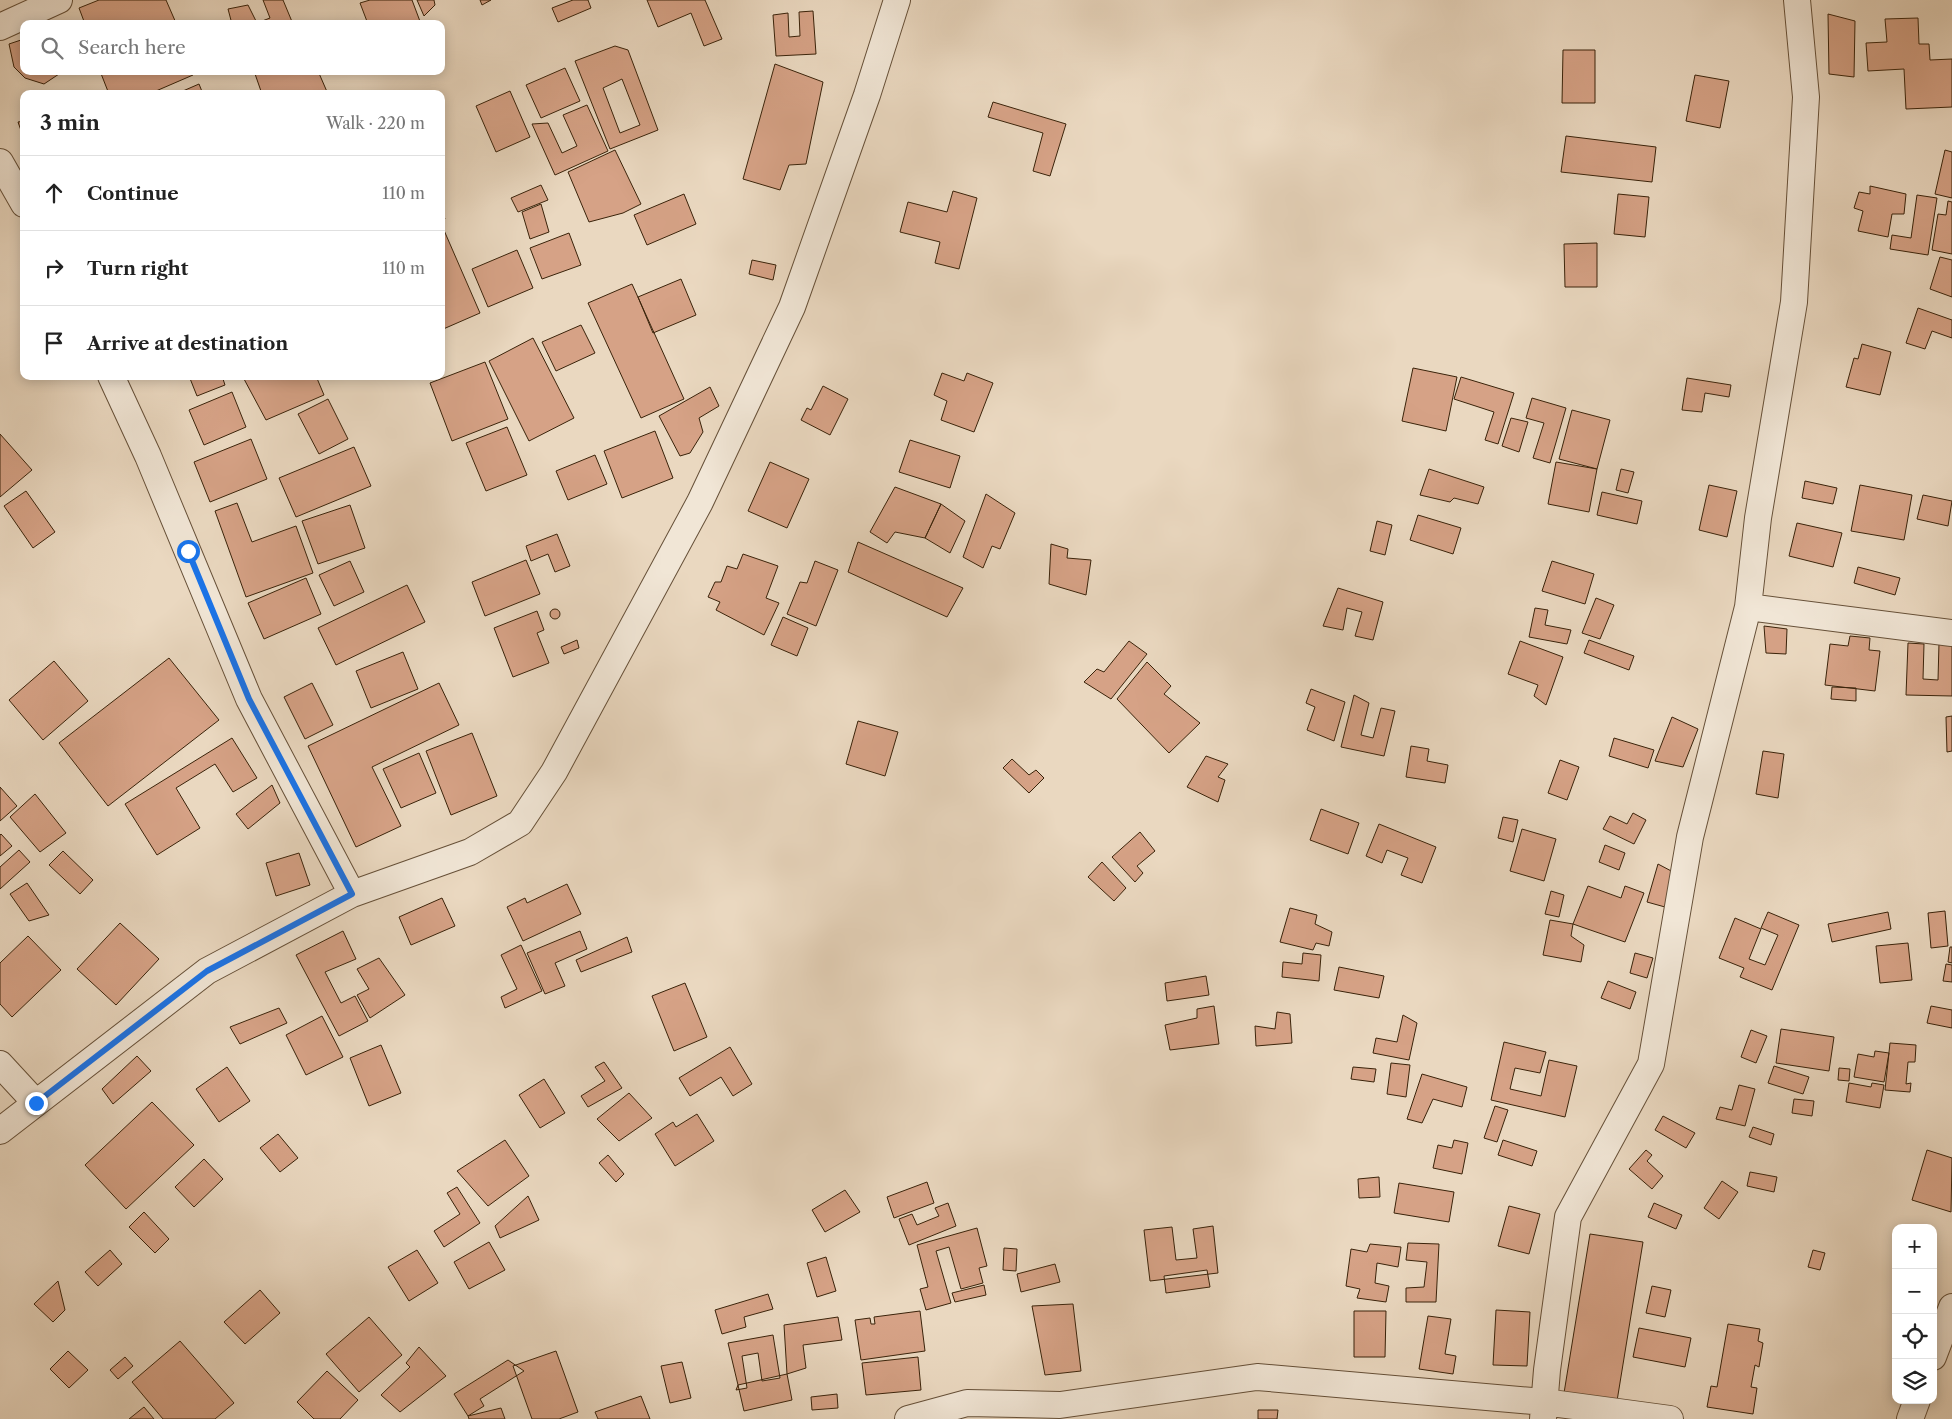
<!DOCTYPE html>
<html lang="en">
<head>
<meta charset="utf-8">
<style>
  body { margin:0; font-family:"Libre Caslon Text",serif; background:#f6f6f6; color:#222 }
  .controls { position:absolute; right:15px; bottom:15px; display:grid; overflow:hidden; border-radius:10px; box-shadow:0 2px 12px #0003 }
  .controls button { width:45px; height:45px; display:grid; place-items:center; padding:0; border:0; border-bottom:1px solid #e0e0e0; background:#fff; color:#222; font:25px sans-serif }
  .stop { position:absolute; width:15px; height:15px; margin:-11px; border:4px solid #1a73e8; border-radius:50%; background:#fff }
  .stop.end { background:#1a73e8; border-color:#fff; box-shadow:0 1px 5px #0008 }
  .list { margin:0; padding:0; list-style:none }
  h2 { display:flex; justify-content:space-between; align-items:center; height:65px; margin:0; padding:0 20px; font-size:21px }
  h2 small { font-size:16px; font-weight:400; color:#767676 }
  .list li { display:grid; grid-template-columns:32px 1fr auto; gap:15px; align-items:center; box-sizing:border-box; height:75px; padding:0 20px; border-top:1px solid #e0e0e0 }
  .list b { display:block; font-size:19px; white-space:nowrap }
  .list em { font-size:16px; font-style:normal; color:#767676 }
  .icon { flex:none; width:28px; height:28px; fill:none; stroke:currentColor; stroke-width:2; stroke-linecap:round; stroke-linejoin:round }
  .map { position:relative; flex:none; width:1952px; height:1419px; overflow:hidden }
  .search { position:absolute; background:#fff; box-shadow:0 2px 12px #0003; left:20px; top:20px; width:425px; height:55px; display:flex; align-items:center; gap:12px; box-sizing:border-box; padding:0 18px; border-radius:10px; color:#767676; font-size:19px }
  .panel { position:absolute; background:#fff; box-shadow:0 2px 12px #0003; left:20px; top:90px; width:425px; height:290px; border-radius:10px }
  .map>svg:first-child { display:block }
  .building { fill:#d6a286; stroke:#3a230a; fill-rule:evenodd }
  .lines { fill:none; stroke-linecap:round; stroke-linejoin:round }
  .minor-casing { stroke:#665038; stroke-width:28 }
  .minor { stroke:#f1e6d6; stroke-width:26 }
  .route { stroke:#1a73e8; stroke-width:6 }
</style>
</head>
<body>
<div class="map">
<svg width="1952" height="1419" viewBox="0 0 1952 1419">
  <rect width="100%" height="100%" fill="#ead8c0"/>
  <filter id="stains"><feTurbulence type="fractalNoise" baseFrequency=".004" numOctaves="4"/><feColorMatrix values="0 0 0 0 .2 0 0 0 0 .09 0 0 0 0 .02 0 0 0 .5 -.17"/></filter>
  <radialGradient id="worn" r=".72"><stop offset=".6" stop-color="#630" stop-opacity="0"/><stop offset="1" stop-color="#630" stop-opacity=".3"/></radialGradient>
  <path class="building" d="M99,0H166L176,23L85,24L79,8Z
    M263,0H283L293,24H232L228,9L248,5L257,23L270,18Z
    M370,0H412L421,24H368L360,3Z
    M417,0H434L435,5L424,16Z
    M480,0H491L482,5Z
    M573,0H588L591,8L558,22L552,8Z
    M647,0H705L722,39L704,46L691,13L658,27Z
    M813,11L816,54L776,56L773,15L788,13L789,37L800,36L799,12Z
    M1828,14L1855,21L1854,77L1829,74Z
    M1918,18L1919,44H1929L1930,60L1952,59V107L1906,109L1904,69L1868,71L1866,43L1887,42L1885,19Z
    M24,39V71H58L59,74L44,84L25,78L14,67L9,44Z
    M615,46L628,50L658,130L610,149L575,61ZM622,79L640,125L620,133L603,88Z
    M1563,50H1595V103H1562Z
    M775,64L823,82L806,164L789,165L780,190L743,179Z
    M565,68L580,101L541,118L526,85Z
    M100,71H192L193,75L149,94H109Z
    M254,71H318L328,94H262Z
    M1695,75L1729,81L1720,128L1686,121Z
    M199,84L203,94H176Z
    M510,91L530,137L496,152L476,106Z
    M993,102L1066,124L1050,176L1033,171L1043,133L988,117Z
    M587,105L608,151L555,175L532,124L548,123L562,153L577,146L563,115Z
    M24,121V139L18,122Z
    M1566,136L1656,147L1652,182L1561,172Z
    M615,150L641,204L623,213L589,222L568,172Z
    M1945,150L1952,152V198L1935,194Z
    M541,185L548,200L518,212L511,198Z
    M1870,186L1906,194L1904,214H1892L1888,237L1858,231L1863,211L1854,208L1859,192L1870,194Z
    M953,191L977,198L959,269L935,263L940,242L900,232L908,202L947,212Z
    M684,194L696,224L647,245L634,215Z
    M1618,194L1649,197L1645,237L1614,234Z
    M1917,195L1937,198L1928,255L1890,249L1892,235L1911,238Z
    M1948,201L1952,202V254L1932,250L1938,214L1946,215Z
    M541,204L549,232L530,239L522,212Z
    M441,209L445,219L441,220Z
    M443,228L480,313L441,330V229Z
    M569,233L581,265L542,279L530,248Z
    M1597,243V287H1565L1564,244Z
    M517,250L533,288L488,307L472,269Z
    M1940,257L1952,260V297L1930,289Z
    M752,260L776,265L773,280L749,274Z
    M681,279L696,315L653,333L638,297Z
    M632,284L684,399L641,418L588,303Z
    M1918,308L1952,320V338L1932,331L1925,349L1906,343Z
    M581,325L595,353L556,371L542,342Z
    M533,338L574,418L529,441L489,361Z
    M1862,344L1891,352L1880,395L1846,387L1854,358L1858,359Z
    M485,362L508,419L452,441L430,383Z
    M1413,368L1457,377L1446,431L1402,421Z
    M942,373L964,381L967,373L993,383L974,432L941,420L947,401L934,395Z
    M189,376H222L225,385L197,396Z
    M249,376H316L324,395L266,420L244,379Z
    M1461,377L1514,393L1498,444L1485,440L1494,412L1454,399Z
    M1687,378L1731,385L1729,397L1705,393L1702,412L1682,410Z
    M823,386L848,399L830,435L801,420L807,408L811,410Z
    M710,387L719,406L699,418L703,432L690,453L680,456L659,416Z
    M232,392L246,427L204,445L189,410Z
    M1532,398L1566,408L1550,463L1533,458L1544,423L1526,418Z
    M328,399L348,439L319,454L298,414Z
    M1572,410L1610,420L1597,469L1559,459Z
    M1511,418L1528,422L1519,452L1502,446Z
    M507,427L527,475L486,491L466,443Z
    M655,431L673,478L622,498L604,451Z
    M0,434L32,470L0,497Z
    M251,439L267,479L210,502L194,462Z
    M910,440L960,456L950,488L899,472Z
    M354,447L371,486L296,517L279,478Z
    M595,455L607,484L568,500L556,471Z
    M770,462L809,479L787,528L748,511Z
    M1556,462L1597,469L1589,512L1548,504Z
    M1429,469L1484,487L1478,504L1454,498L1450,502L1420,495Z
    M1621,469L1634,472L1628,493L1616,490Z
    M1805,481L1837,488L1833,504L1802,498Z
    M1709,485L1737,491L1727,537L1699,530Z
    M1860,485L1912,495L1904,540L1851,531Z
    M895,487L941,504L925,538L895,532L887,543L870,532Z
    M26,491L55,532L33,548L4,506Z
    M1602,492L1642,501L1637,524L1597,515Z
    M986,494L1015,513L1000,549L992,546L983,568L963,557Z
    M1923,495L1952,501L1948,526L1917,519Z
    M237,503L252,542L296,526L313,573L246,597L215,511Z
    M941,504L965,521L950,553L925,538Z
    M350,505L365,548L318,564L302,521Z
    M1418,515L1461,528L1453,554L1410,540Z
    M1377,521L1392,525L1385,555L1370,551Z
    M1797,523L1842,533L1833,567L1789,556Z
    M557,534L570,566L555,572L548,554L531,561L526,546Z
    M858,542L963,588L947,617L848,572Z
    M1051,544L1068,549L1067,558L1091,560L1086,595L1049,584Z
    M743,554L778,566L766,598L779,603L764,635L716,610L720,602L708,597L715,582H721L727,566L737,569Z
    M526,560L540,594L485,616L472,582Z
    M350,561L364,592L334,606L319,575Z
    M815,561L838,570L816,626L787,614L800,582L807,583Z
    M1552,561L1594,574L1585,604L1542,591Z
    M1858,567L1900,578L1895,595L1854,583Z
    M306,578L321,614L264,639L248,603Z
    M407,585L425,622L336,665L318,628Z
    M1338,588L1383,602L1373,640L1355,636L1362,612L1347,608L1343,630L1323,626Z
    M1596,598L1614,605L1600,639L1582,633Z
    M1535,608L1548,610L1545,625L1571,630L1567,644L1529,637Z
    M550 614a5 5 0 1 1 10 0a5 5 0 1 1-10 0Z
    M537,611L544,630L537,633L549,663L513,677L494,628Z
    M783,617L808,628L797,656L771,645Z
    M1764,626L1787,629L1786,654L1766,653Z
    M1850,636L1870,638L1869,650L1880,651L1875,691L1825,685L1830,644L1848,646Z
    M577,640L579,648L564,654L561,647Z
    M1589,640L1634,656L1629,670L1584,653Z
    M1129,641L1147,654L1111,699L1084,682L1097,669L1104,672Z
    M1520,641L1563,657L1546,705L1534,696L1538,685L1508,674Z
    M1908,643L1924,644L1923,679L1938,680L1939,643H1952V696L1906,695Z
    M403,652L418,689L371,708L356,671Z
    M169,658L219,720L108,806L59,743Z
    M54,661L88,701L43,740L9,700Z
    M1147,662L1171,686L1164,694L1200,723L1169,753L1117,699Z
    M312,683L333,725L305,739L284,697Z
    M439,683L459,725L372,767L401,826L356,847L308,746Z
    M1832,687L1856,688V701L1831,699Z
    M1311,689L1345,702L1334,741L1307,730L1315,707L1306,703Z
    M1354,695L1369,703L1361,735L1373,738L1381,708L1395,711L1384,756L1341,747Z
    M1952,716V751L1947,752L1946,717Z
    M1672,717L1698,729L1683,767L1655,761Z
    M858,721L898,732L885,776L846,764Z
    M472,733L497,796L451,815L426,751Z
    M232,738L257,778L233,792L215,764L176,788L200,828L157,855L125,804Z
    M1614,738L1654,750L1648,768L1609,756Z
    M1411,746L1429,749L1427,761L1448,765L1445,783L1406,777Z
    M1763,751L1784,754L1778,798L1756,794Z
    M419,753L436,793L401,808L383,769Z
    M1206,756L1228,764L1218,777L1225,780L1218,802L1187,787Z
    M1012,759L1029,775L1036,770L1044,778L1029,793L1003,768Z
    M1560,760L1579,767L1567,800L1548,793Z
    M272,785L280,803L248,829L236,814Z
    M0,787L17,806L0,821Z
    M35,794L66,833L40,852L10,817Z
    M1321,809L1359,823L1348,854L1310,840Z
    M1633,813L1646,820L1634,844L1603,829L1610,816L1627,824Z
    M1503,817L1518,820L1513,842L1498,838Z
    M1379,824L1436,847L1422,883L1401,875L1408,858L1387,850L1382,863L1366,856Z
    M1522,829L1556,839L1544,881L1510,871Z
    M1140,832L1155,851L1137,866L1143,873L1135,882L1112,857Z
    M1,834L12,846L0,856V835Z
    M1605,845L1625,853L1619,870L1599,862Z
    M19,850L30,862L0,889V867Z
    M63,851L93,880L80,894L49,865Z
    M299,853L310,885L276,896L266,863Z
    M1102,862L1126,888L1114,901L1088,877Z
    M1658,864L1675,873L1665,907L1647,902Z
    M27,883L49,915L29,921L10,894Z
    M567,884L581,914L523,941L507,907L525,898L527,903Z
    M1588,886L1621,898L1625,886L1644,893L1625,942L1573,924Z
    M1551,891L1564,895L1559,917L1545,914Z
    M442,898L455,926L411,945L399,917Z
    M1290,908L1317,915L1315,924L1332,932L1329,946L1316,943L1313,950L1280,942Z
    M1945,911L1948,946L1931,948L1928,913Z
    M1768,912L1799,925L1772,990L1740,977L1744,968L1719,958L1735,918L1761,929L1749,959L1765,965L1778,935L1761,928Z
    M1888,912L1891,929L1832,942L1828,924Z
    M1550,920L1573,924L1571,936L1584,945L1581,962L1543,955Z
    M120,923L159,959L116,1005L77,969Z
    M343,931L356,959L325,972L341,1003L355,996L368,1021L339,1036L296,955Z
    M580,931L587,949L555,963L565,986L545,994L527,953Z
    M28,936L61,970L12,1017L0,1004V963Z
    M627,937L632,952L581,972L576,960Z
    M1908,943L1912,980L1880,983L1876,946Z
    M521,945L542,991L505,1008L501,997L517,989L501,955Z
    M1950,947H1952V963L1948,962Z
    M1303,953L1321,955L1319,981L1282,977L1283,962L1302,964Z
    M1635,953L1653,958L1647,978L1630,973Z
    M379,958L405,995L370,1018L357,995L369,989L357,969Z
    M1946,964L1952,965V982L1943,981Z
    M1339,967L1384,976L1379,998L1334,990Z
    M1206,976L1209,995L1167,1001L1165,983Z
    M1608,981L1636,992L1630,1009L1601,998Z
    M685,983L707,1037L674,1051L652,996Z
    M1214,1006L1219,1044L1170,1050L1165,1025L1197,1018V1009Z
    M1931,1006L1952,1010V1028L1927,1023Z
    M279,1008L287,1023L240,1044L230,1027Z
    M1277,1012L1290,1014L1292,1043L1256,1046L1255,1026L1275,1029Z
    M1403,1015L1417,1023L1409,1060L1373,1053L1376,1038L1397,1042Z
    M322,1016L343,1057L306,1075L286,1035Z
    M1781,1029L1834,1037L1829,1071L1776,1063Z
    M1751,1030L1767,1036L1756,1063L1741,1057Z
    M1504,1042L1546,1052L1540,1073L1515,1068L1510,1089L1541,1096L1549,1060L1577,1066L1565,1117L1491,1100Z
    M1890,1043L1916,1045L1915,1062H1908L1906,1084L1911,1083L1910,1092L1885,1090Z
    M381,1045L401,1093L369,1106L350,1058Z
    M730,1047L752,1084L733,1096L721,1077L690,1096L679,1078Z
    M1875,1051L1889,1053L1884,1082L1854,1077L1858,1054L1874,1057Z
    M137,1056L151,1071L113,1104L102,1089Z
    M604,1062L622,1088L588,1107L581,1096L605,1081L595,1067Z
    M1391,1063L1410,1065L1406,1097L1387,1094Z
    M1774,1066L1809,1077L1803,1094L1768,1083Z
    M227,1067L250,1101L219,1122L196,1089Z
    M1353,1067L1376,1069L1374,1082L1351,1079Z
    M1839,1068L1850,1069L1849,1081L1838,1080Z
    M1422,1074L1467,1087L1462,1107L1433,1099L1422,1123L1407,1119Z
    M544,1079L565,1113L540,1128L519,1095Z
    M1849,1083L1871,1087L1872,1083L1884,1085L1880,1108L1846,1102Z
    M1739,1085L1755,1089L1745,1126L1716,1119L1720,1107L1732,1110Z
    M629,1093L652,1118L619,1141L597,1119Z
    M1794,1099L1814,1101L1812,1116L1792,1113Z
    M152,1102L194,1145L126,1209L85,1165Z
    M1495,1106L1508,1110L1497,1142L1484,1138Z
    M697,1114L714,1141L675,1166L655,1134L673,1122L676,1127Z
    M1663,1116L1695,1133L1686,1148L1655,1130Z
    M1753,1127L1774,1134L1771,1145L1749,1137Z
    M278,1134L298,1158L280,1172L260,1148Z
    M505,1140L529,1176L488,1206L457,1171Z
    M1454,1140L1468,1143L1462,1174L1433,1168L1438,1145L1452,1148Z
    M1503,1140L1537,1151L1532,1166L1498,1155Z
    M1646,1150L1652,1155L1647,1161L1663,1176L1652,1189L1629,1169Z
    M1927,1150L1952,1158L1951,1212L1912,1200Z
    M608,1155L624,1174L616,1182L599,1163Z
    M204,1159L223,1179L194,1207L175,1187Z
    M1750,1172L1777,1177L1774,1192L1747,1186Z
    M1379,1177L1380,1197L1359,1198L1358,1179Z
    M1722,1181L1738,1192L1719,1219L1704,1208Z
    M927,1182L934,1203L894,1218L887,1197Z
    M1399,1183L1454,1192L1449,1222L1394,1213Z
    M457,1187L480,1223L444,1247L434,1231L460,1214L447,1193Z
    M845,1190L860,1212L825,1232L812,1210Z
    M528,1196L539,1220L500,1238L495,1226Z
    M948,1203L956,1226L909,1245L899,1219L912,1214L917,1225L939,1216L935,1208Z
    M1654,1203L1682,1215L1676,1229L1648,1217Z
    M1509,1206L1540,1214L1529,1254L1498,1246Z
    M144,1212L169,1239L155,1253L129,1227Z
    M1213,1226L1218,1273L1150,1281L1144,1230L1172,1227L1176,1260L1197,1258L1193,1229Z
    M977,1228L987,1266L979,1268L983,1283L961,1289L949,1247L936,1251L951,1303L926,1310L920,1289L928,1287L917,1245Z
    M1590,1234L1643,1242L1617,1401L1564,1393Z
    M489,1242L505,1270L469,1289L454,1262Z
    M1408,1243L1439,1244L1436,1302H1406V1288L1424,1287L1427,1262L1406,1260Z
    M1370,1244L1401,1247L1398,1267L1377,1263L1375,1283L1389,1286L1386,1302L1357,1298L1360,1289L1346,1286L1351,1249L1367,1252Z
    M1004,1248L1017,1249L1016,1271L1003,1270Z
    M110,1250L122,1264L98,1286L85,1272Z
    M417,1250L438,1283L409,1301L388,1267Z
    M1813,1250L1825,1253L1820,1270L1808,1267Z
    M826,1257L836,1291L817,1297L807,1263Z
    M1055,1264L1060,1282L1021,1292L1017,1274Z
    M1207,1270L1210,1287L1166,1293L1164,1276Z
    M58,1281L65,1310L53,1322L34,1304Z
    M984,1285L986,1295L955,1302L952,1293Z
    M1652,1286L1671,1290L1665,1317L1646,1313Z
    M260,1290L280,1313L245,1344L224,1322Z
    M768,1294L773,1309L744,1317L746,1327L722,1334L715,1310Z
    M1073,1304L1081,1371L1045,1375L1032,1306Z
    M1496,1310L1530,1312L1527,1366L1493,1365Z
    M920,1311L925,1351L861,1360L855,1320L870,1318L871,1324H875L874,1317Z
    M1354,1311H1386L1385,1357H1354Z
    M1428,1316L1451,1319L1445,1354L1456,1356L1453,1374L1419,1369Z
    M369,1317L402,1355L359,1392L326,1354Z
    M838,1317L842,1340L803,1345L806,1368L787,1374L784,1325Z
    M1728,1324L1760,1329L1758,1341L1763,1343L1759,1367L1755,1365L1751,1387L1757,1388L1753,1414L1707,1407L1711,1386L1717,1387Z
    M1639,1328L1691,1338L1685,1367L1633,1357Z
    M773,1335L780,1378L762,1381L758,1353L742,1356L747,1388L736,1390L738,1385L728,1343Z
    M180,1341L234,1403L215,1419H163L132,1382Z
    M419,1347L446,1376L400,1412L381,1395L410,1367L406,1363Z
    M68,1351L88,1370L69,1388L50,1369Z
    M556,1351L578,1412L559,1419H532L513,1366Z
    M125,1357L133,1366L118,1379L110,1370Z
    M918,1357L921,1390L866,1395L862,1363Z
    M508,1360L524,1371L480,1399L484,1406L468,1416L454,1394Z
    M682,1362L691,1398L670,1403L661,1366Z
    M327,1371L358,1400L340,1419H314L297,1402Z
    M787,1374L792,1400L744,1411L738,1385Z
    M837,1394L838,1408L812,1410L811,1397Z
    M641,1396L650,1419H598L595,1412Z
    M144,1407L154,1419H129Z
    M501,1408L505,1419H469L468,1416Z
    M1258,1410H1278L1277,1419H1258Z"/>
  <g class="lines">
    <g class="minor-casing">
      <path id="minor" d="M0,27L59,0
        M0,162L24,204
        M111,376L148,456L249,699L352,894
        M1748,607L1952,633
        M0,1064L36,1103
        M0,1131L207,971L352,894L470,852L520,823L554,772L700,502L792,307L867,95L897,0
        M1933,1357L1952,1307
        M908,1419L967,1403L1060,1405L1257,1377L1544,1402L1670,1419
        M1543,1419L1547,1370L1568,1217L1651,1064L1690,837L1748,607L1758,518L1794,302L1806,97L1797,0
        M1910,1419L1917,1400"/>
    </g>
    <use href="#minor" class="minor"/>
  </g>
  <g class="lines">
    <path class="route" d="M36,1103L207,971L352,894L249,699L188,551"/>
  </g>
  <rect width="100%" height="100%" filter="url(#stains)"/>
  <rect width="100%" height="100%" fill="url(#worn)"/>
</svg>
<div class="controls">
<button>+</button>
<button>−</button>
<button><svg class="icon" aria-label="locate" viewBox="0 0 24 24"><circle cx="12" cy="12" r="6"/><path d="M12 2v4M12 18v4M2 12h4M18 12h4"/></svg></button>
<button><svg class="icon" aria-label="layers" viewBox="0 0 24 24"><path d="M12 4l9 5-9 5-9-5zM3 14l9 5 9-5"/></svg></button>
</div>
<div class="stop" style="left:188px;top:551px"></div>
<div class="stop end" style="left:36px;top:1103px"></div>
<div class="search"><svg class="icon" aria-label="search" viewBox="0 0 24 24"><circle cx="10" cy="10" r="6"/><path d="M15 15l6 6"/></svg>Search here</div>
<section class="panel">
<h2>3 min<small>Walk · 220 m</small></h2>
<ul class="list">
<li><svg class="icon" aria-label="ahead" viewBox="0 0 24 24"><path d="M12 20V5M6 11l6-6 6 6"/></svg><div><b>Continue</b></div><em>110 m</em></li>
<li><svg class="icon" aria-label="right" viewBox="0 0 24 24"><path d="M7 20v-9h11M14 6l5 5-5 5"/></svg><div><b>Turn right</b></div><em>110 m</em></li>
<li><svg class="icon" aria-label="arrive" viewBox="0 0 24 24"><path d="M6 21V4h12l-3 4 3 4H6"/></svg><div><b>Arrive at destination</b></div></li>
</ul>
</section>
</div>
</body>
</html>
